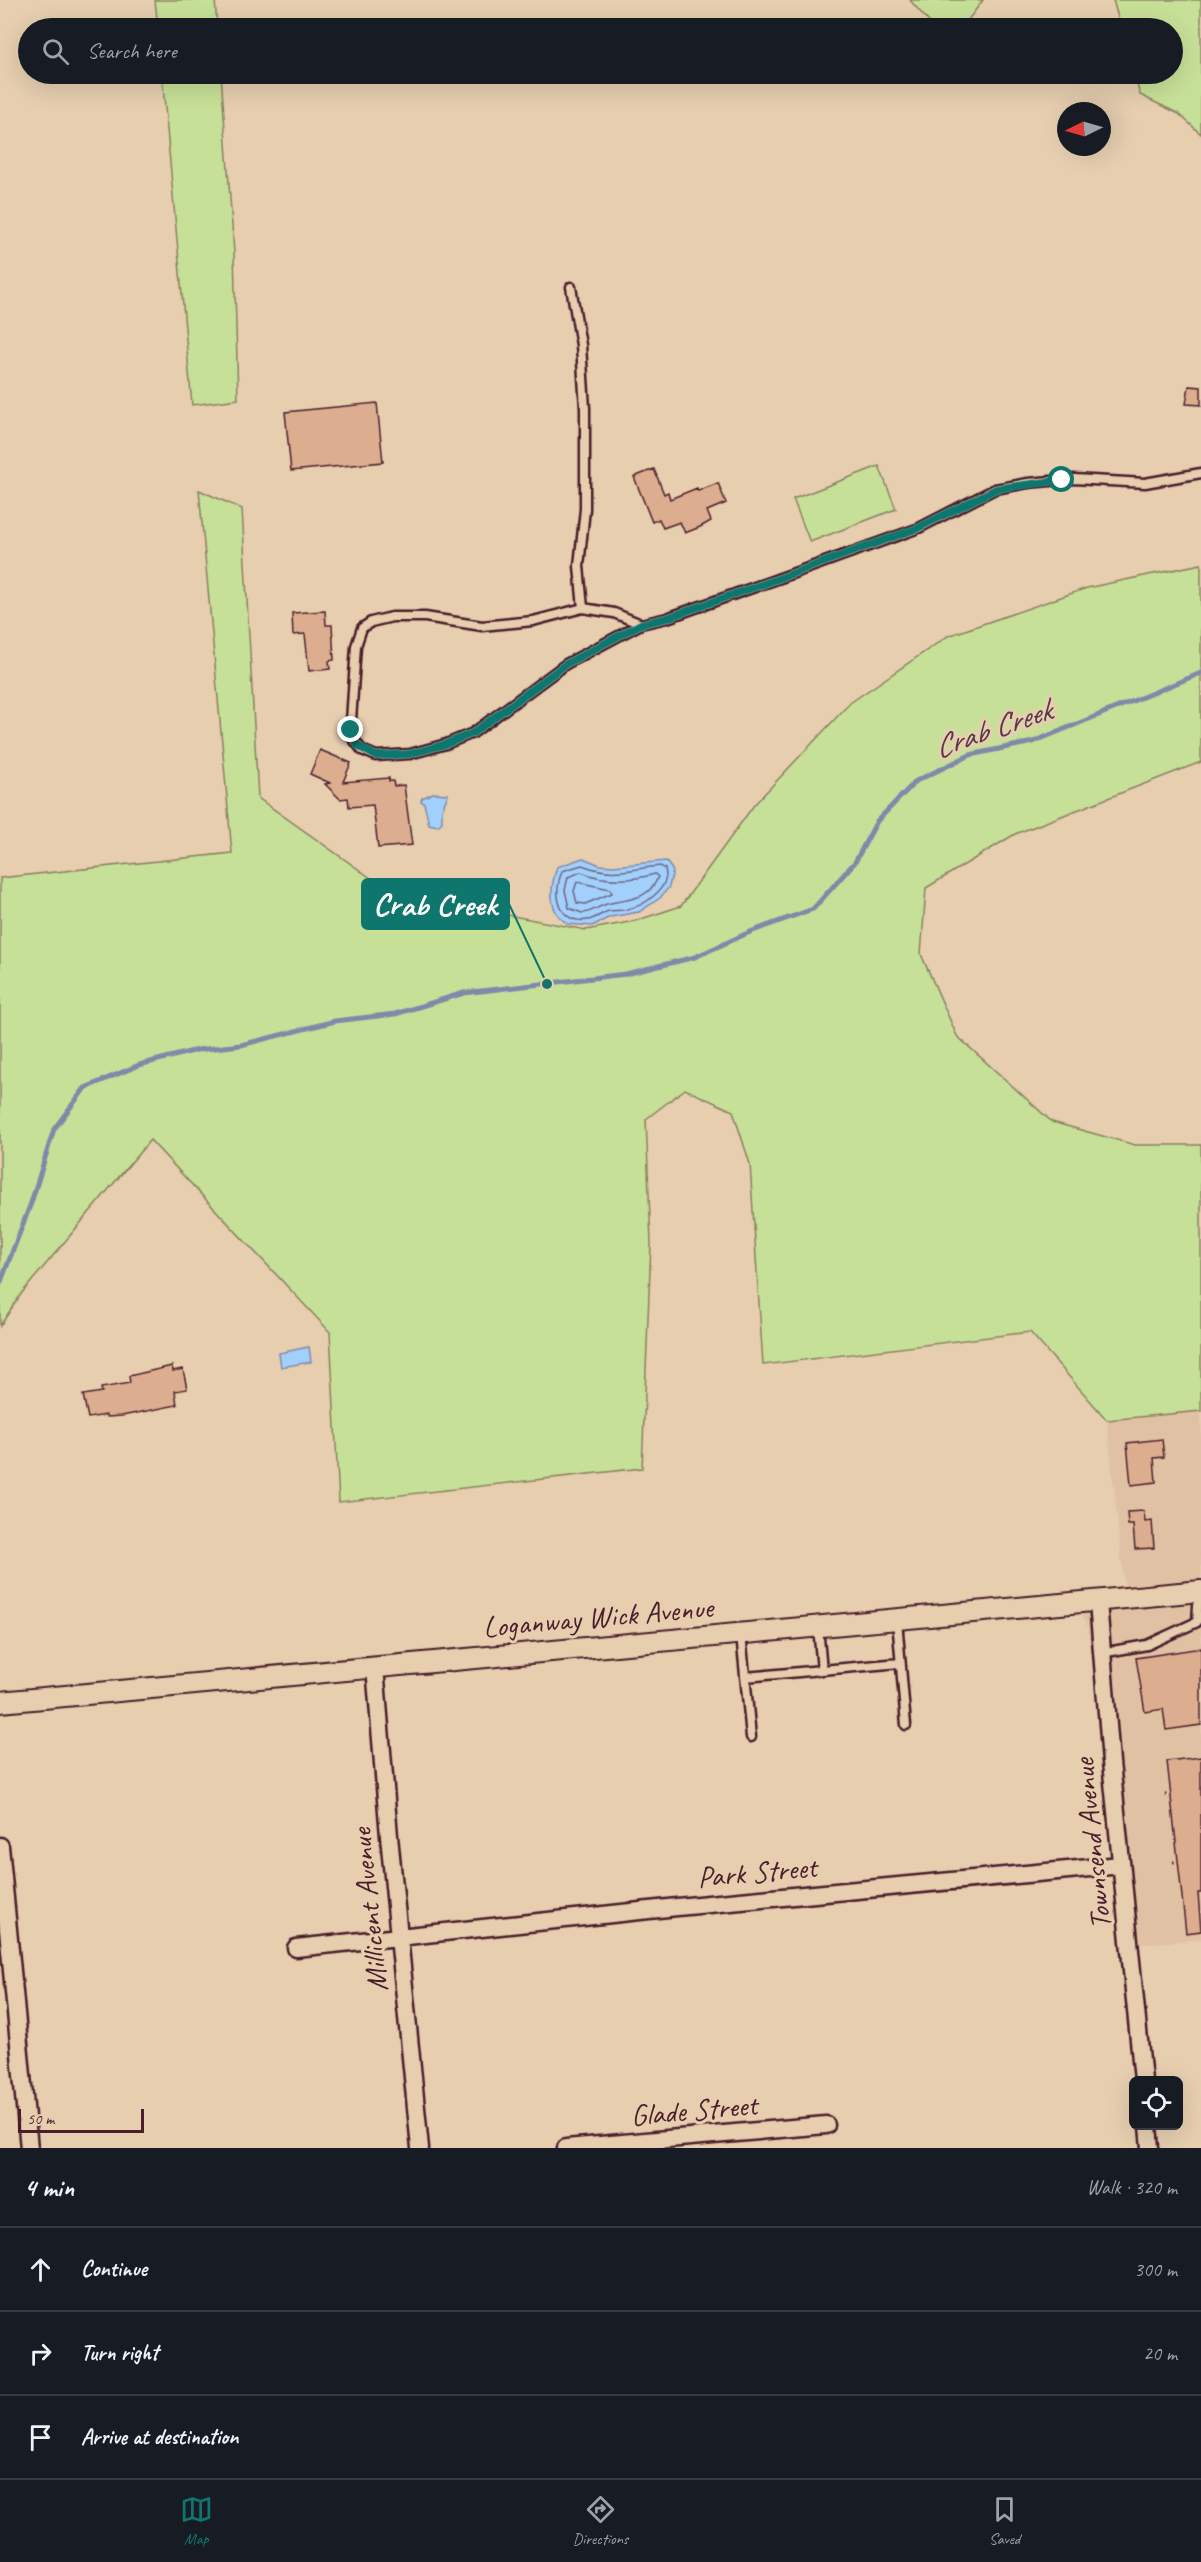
<!DOCTYPE html>
<html lang="en">
<head>
<meta charset="utf-8">
<style>
  body { margin:0; font-family:Caveat,sans-serif; background:#242831; color:#f1f3f6 }
  .controls { position:absolute; right:18px; bottom:18px; display:grid; overflow:hidden; border-radius:9px; box-shadow:0 6px 24px #0002 }
  .controls button { width:54px; height:54px; display:grid; place-items:center; padding:0; border:0; border-bottom:2px solid #363941; background:#171b24; color:#f1f3f6; font:30px sans-serif }
  .compass { position:absolute; left:1057px; top:102px; width:54px; height:54px; border-radius:50%; background:#171b24; box-shadow:0 6px 24px #0002; rotate:265deg }
  .scale { position:absolute; left:18px; bottom:15px; width:126px; box-sizing:border-box; padding-left:6px; border:3px solid #4a1f2b; border-top:0; font-size:16px; line-height:21px; white-space:nowrap; color:#4a1f2b; -webkit-text-stroke:4px #e6ceaf; paint-order:stroke }
  .stop { position:absolute; width:18px; height:18px; margin:-14px; border:4px solid #0f766e; border-radius:50%; background:#fff }
  .stop.end { background:#0f766e; border-color:#fff; box-shadow:0 2px 6px #0008 }
  .list { margin:0; padding:0; list-style:none }
  h2 { display:flex; justify-content:space-between; align-items:center; height:78px; margin:0; padding:0 24px; font-size:26px }
  h2 small { font-size:20px; font-weight:400; color:#9ea1a6 }
  .list li { display:grid; grid-template-columns:39px 1fr auto; gap:18px; align-items:center; box-sizing:border-box; height:84px; padding:0 24px; border-top:2px solid #363941 }
  .list b { display:block; font-size:22px; white-space:nowrap }
  .list em { font-size:20px; font-style:normal; color:#9ea1a6 }
  .icon { flex:none; width:33px; height:33px; fill:none; stroke:currentColor; stroke-width:2; stroke-linecap:round; stroke-linejoin:round }
  .map { position:relative; flex:none; width:1201px; height:2148px; overflow:hidden }
  .search { position:absolute; background:#171b24; box-shadow:0 6px 24px #0002; left:18px; right:18px; top:18px; height:66px; display:flex; align-items:center; gap:15px; box-sizing:border-box; padding:0 21px; border-radius:33px; color:#9ea1a6; font-size:22px }
  .sheet { height:330px; background:#171b24 }
  nav { display:flex; justify-content:space-around; align-items:center; box-sizing:border-box; height:84px; border-top:2px solid #363941; background:#171b24; font-size:16px; color:#9ea1a6 }
  nav a { display:grid; justify-items:center; gap:3px }
  nav .on { color:#0f766e }
  .map>svg:first-child { display:block }
  .built { fill:#e0c1a4 }
  .green { fill:#c7e097; stroke:#888061; stroke-width:1.5 }
  .water { fill:#a2d0fd; stroke:#7f89a9; stroke-width:1.5 }
  .lines { fill:none; stroke-linecap:round; stroke-linejoin:round }
  .shore { stroke:#6d667f; stroke-width:1.5 }
  .stream { stroke:#7f89a9; stroke-width:5 }
  .building { fill:#ddad90; stroke:#4a1f2b; stroke-width:1.5 }
  .service-casing { stroke:#4a1f2b; stroke-width:13 }
  .minor-casing { stroke:#4a1f2b; stroke-width:21 }
  .tertiary-casing { stroke:#4a1f2b; stroke-width:24 }
  .path { stroke:#4a1f2b; stroke-width:3; stroke-dasharray:1.5 4.5; stroke-linecap:butt }
  .service { stroke:#e6ceaf; stroke-width:8 }
  .minor { stroke:#e6ceaf; stroke-width:16 }
  .tertiary { stroke:#e6ceaf; stroke-width:20 }
  .route { stroke:#0f766e; stroke-width:8 }
  .labels { text-anchor:middle; stroke-width:6; stroke-linejoin:round; paint-order:stroke }
  .street-label { font-size:30px; fill:#4a1f2b; stroke:#e6ceaf }
  .water-label { font-size:32px; font-style:italic; fill:#573a4a; stroke:#e6ceaf }
  .leader { fill:none; stroke:#0f766e; stroke-width:2 }
  .callout-dot { fill:#0f766e; stroke:#e6ceaf; stroke-width:2 }
  .callout { fill:#0f766e; stroke:#0f766e; stroke-width:2 }
  .callout-label { font-size:32px; text-anchor:middle; font-weight:bold; fill:#fff }
</style>
</head>
<body>
<div class="map">
<svg width="1201" height="2148" viewBox="0 0 1201 2148">
  <rect width="100%" height="100%" fill="#e6ceaf"/>
  <filter id="ink" filterUnits="userSpaceOnUse"><feTurbulence type="fractalNoise" baseFrequency=".0167" numOctaves="2"/><feDisplacementMap in="SourceGraphic" scale="12" xChannelSelector="R" yChannelSelector="G"/><feConvolveMatrix kernelMatrix="1 2 1 2 8 2 1 2 1" color-interpolation-filters="sRGB"/></filter>
  <g filter="url(#ink)">
    <path class="built" d="M1201,1411V1579L1124,1585L1107,1420Z
      M1201,1603V1939L1121,1946L1088,1628L1080,1613Z"/>
    <path class="green" d="M155,0H215L217,28H158Z
      M910,0H983L962,28H934Z
      M1113,0H1201V134L1179,114L1140,95L1134,74H1172V28H1121Z
      M162,74H221L234,253L238,399L192,405Z
      M879,466L896,509L810,542L793,499Z
      M199,490L242,509L258,798L392,893L586,930L635,921L681,906L754,805L850,703L948,636L1087,588L1201,564V762L1015,834L926,888L921,954L957,1036L1052,1122L1135,1145H1201V1411L1107,1420L1030,1332L763,1365L750,1164L733,1111L685,1089L646,1119L651,1244L642,1468L339,1502L330,1332L150,1140L21,1294L0,1326V878L232,853Z"/>
    <path class="water" d="M433,793L448,794L442,810V822L438,826L429,824L424,803L421,801L422,798Z
      M583,858L600,865L613,866L666,861L673,871L669,887L660,898L639,912L610,917L592,926L568,924C547,911 550,888 557,867Z
      M309,1347L311,1362L281,1367L279,1353Z"/>
    <g class="lines">
      <path class="shore" d="M582,865C613,877 629,869 660,866L665,869C671,888 644,906 628,909C622,911 615,910 609,911C602,913 595,919 588,920C557,924 553,893 562,871Z
        M581,872C605,882 630,881 655,874L658,877C648,903 624,898 604,905C596,908 590,913 582,913L569,908L565,890L568,877Z
        M577,882L610,889L612,893L585,904L577,903L574,891Z"/>
      <path class="stream" d="M0,1284L31,1203L54,1129L85,1088L139,1065L197,1050L241,1045L335,1021L395,1014L464,993L626,974L695,957L750,932L813,909L855,862L877,821L916,781L970,755L1033,742L1201,673"/>
    </g>
    <path class="building" d="M1189,386L1201,387V405L1186,404Z
      M377,403L383,462L291,471L285,412Z
      M654,469L664,494L668,492L670,499L697,488L698,491L718,483L726,503L707,511L711,521L700,527L685,533L680,522L663,528L659,519L652,522L634,477Z
      M325,611L326,625H332L334,660L329,661L330,669L309,671L305,634L293,635L292,613Z
      M320,750L351,763L343,782L389,778V781H393L394,786L404,785L412,845L378,848L373,805L349,807L348,798L340,799L325,784L330,783L310,774Z
      M172,1366L173,1371L183,1369L187,1389L175,1391L177,1405L122,1416L107,1417L106,1415L88,1418L83,1395L102,1392L101,1388L130,1383L129,1376Z
      M1162,1439L1164,1457L1154,1458L1156,1482L1131,1485L1127,1443Z
      M1144,1511L1145,1522L1152,1521L1154,1548L1135,1549L1133,1525H1128L1127,1512Z
      M1201,1648V1725L1166,1730L1163,1709L1145,1712L1136,1658Z
      M1201,1757V1893H1198L1201,1931L1186,1933L1167,1761Z"/>
    <g class="lines">
      <g class="service-casing">
        <path id="service" d="M571,287L581,345L585,409V509L579,566L583,608
          M641,624L614,613L583,608L533,621L482,626L425,617H392L371,622L362,628L356,646L351,721L352,737L362,750L376,756L410,754L446,744L473,733L566,664L641,624L667,618L783,577L919,528L995,489L1028,483L1074,479L1145,483L1201,473
          M897,1620L906,1725
          M818,1627L822,1670
          M741,1634L751,1737
          M1101,1653L1147,1645L1197,1622L1199,1591
          M745,1677L900,1663"/>
      </g>
      <g class="minor-casing">
        <path id="minor" d="M1098,1602L1111,1762L1143,2080
          M375,1667L389,1836L420,2148
          M0,1846L29,2148
          M296,1948L677,1907L1121,1865
          M1148,2126L1150,2148
          M566,2148L826,2125"/>
      </g>
      <g class="tertiary-casing">
        <path id="tertiary" d="M0,1702L1201,1591"/>
      </g>
      <path class="path" d="M1165,1795L1171,1794
        M1173,1862H1177"/>
      <use href="#service" class="service"/>
      <use href="#minor" class="minor"/>
      <use href="#tertiary" class="tertiary"/>
    </g>
  </g>
  <g class="lines" filter="url(#ink)">
    <path class="route" d="M351,730L358,746L376,756L410,754L446,744L473,733L566,664L641,624L667,618L783,577L918,528L996,489L1062,480"/>
  </g>
  <g class="labels">
    <g class="street-label">
      <text transform="translate(598 1617) rotate(-5)" y="10">Loganway Wick Avenue</text>
      <text transform="translate(1092 1844) rotate(-96)" y="10">Townsend Avenue</text>
      <text transform="translate(757 1872) rotate(-5)" y="10">Park Street</text>
      <text transform="translate(369 1910) rotate(-96)" y="10">Millicent Avenue</text>
      <text transform="translate(694 2110) rotate(-5)" y="10">Glade Street</text>
    </g>
    <g class="water-label">
      <text transform="translate(992 728) rotate(-19)" y="11">Crab Creek</text>
    </g>
  </g>
  <path class="leader" d="M547 984L509 904"/>
  <circle class="callout-dot" cx="547" cy="984" r="6"/>
  <rect class="callout" x="362" y="879" width="147" height="50" rx="6"/>
  <g class="callout-label">
    <text x="435" y="915">Crab Creek</text>
  </g>
</svg>
<div class="controls">
<button><svg class="icon" aria-label="locate" viewBox="0 0 24 24"><circle cx="12" cy="12" r="6"/><path d="M12 2v4M12 18v4M2 12h4M18 12h4"/></svg></button>
</div>
<svg class="compass" viewBox="-18 -18 36 36"><path d="M0-13l5 13h-10z" fill="#e53935"/><path d="M0 13l5-13h-10z" fill="#9ea1a6"/></svg>
<div class="scale">50 m</div>
<div class="stop" style="left:1062px;top:480px"></div>
<div class="stop end" style="left:351px;top:730px"></div>
<div class="search"><svg class="icon" aria-label="search" viewBox="0 0 24 24"><circle cx="10" cy="10" r="6"/><path d="M15 15l6 6"/></svg>Search here</div>
</div>
<section class="sheet">
<h2>4 min<small>Walk · 320 m</small></h2>
<ul class="list">
<li><svg class="icon" aria-label="ahead" viewBox="0 0 24 24"><path d="M12 20V5M6 11l6-6 6 6"/></svg><div><b>Continue</b></div><em>300 m</em></li>
<li><svg class="icon" aria-label="right" viewBox="0 0 24 24"><path d="M7 20v-9h11M14 6l5 5-5 5"/></svg><div><b>Turn right</b></div><em>20 m</em></li>
<li><svg class="icon" aria-label="arrive" viewBox="0 0 24 24"><path d="M6 21V4h12l-3 4 3 4H6"/></svg><div><b>Arrive at destination</b></div></li>
</ul>
</section>
<nav>
<a class="on"><svg class="icon" aria-label="map" viewBox="0 0 24 24"><path d="M3 6l6-2 6 2 6-2v14l-6 2-6-2-6 2zM9 4v14M15 6v14"/></svg>Map</a>
<a><svg class="icon" aria-label="directions" viewBox="0 0 24 24"><path d="M12 3l9 9-9 9-9-9zM9 14v-3h6M13 9l2 2-2 2"/></svg>Directions</a>
<a><svg class="icon" aria-label="saved" viewBox="0 0 24 24"><path d="M7 4h10v16l-5-4-5 4z"/></svg>Saved</a>
</nav>
</body>
</html>
